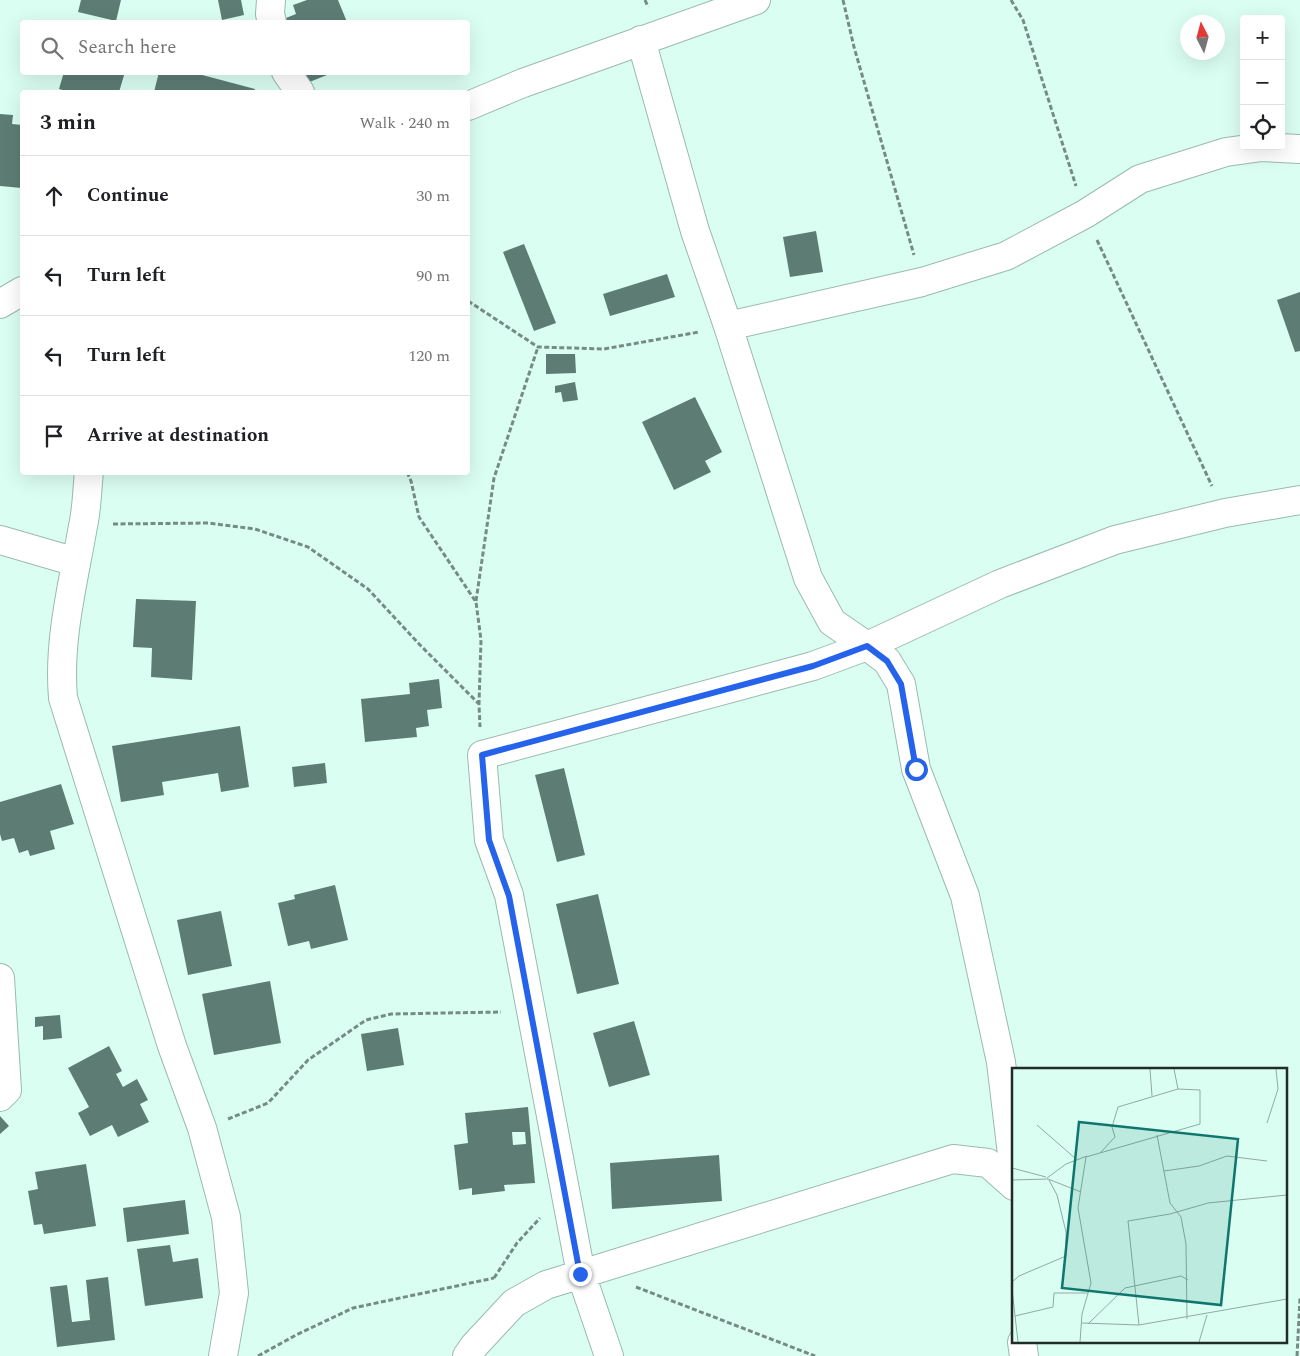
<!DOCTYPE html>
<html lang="en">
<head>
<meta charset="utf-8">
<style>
  body { margin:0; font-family:Spectral,serif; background:#f6f6f6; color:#202124 }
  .controls { position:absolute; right:15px; top:15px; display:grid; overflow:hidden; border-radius:5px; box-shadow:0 5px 20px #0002 }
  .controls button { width:45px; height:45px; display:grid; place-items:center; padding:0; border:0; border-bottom:1px solid #e0e0e0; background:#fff; color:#202124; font:25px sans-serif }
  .compass { position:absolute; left:1180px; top:15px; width:45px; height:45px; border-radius:50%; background:#fff; box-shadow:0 5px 20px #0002; rotate:354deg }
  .stop { position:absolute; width:15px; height:15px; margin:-11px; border:4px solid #2563eb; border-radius:50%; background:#fff }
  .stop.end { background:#2563eb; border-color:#fff; box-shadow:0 1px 5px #0008 }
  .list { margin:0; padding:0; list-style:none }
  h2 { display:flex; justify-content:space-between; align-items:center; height:65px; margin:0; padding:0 20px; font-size:21px }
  h2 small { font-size:16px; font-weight:400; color:#757577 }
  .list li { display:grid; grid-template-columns:32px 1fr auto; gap:15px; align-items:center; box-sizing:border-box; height:80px; padding:0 20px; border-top:1px solid #e0e0e0 }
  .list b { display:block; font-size:19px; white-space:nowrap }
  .list em { font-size:16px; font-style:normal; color:#757577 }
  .icon { flex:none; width:28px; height:28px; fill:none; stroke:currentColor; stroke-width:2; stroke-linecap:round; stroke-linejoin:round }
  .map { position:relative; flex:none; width:1300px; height:1356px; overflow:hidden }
  .search { position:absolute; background:#fff; box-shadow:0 5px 20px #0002; left:20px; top:20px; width:450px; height:55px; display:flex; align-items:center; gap:12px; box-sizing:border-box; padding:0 18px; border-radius:5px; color:#757577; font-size:19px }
  .panel { position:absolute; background:#fff; box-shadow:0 5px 20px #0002; left:20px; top:90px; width:450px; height:385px; border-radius:5px }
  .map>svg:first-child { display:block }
  .building { fill:#5d7d74; fill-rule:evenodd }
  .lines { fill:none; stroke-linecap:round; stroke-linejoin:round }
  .minor-casing { stroke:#99bab0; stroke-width:30 }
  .path { stroke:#758c85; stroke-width:3; stroke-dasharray:5 2.5; stroke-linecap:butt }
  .minor { stroke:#fff; stroke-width:28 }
  .route { stroke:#2563eb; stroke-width:6 }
  .inset-road { fill:none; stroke:#90aaa2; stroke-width:1 }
  .view { fill:#0f766e; fill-opacity:0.15; stroke:#0f766e; stroke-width:2.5 }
  .inset-edge { fill:none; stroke:#1f2c28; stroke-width:2.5 }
</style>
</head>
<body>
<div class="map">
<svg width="1300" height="1356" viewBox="0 0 1300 1356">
  <rect width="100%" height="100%" fill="#dbfef3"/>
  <path class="building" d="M81,0H121L116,21L78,12Z
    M218,0H241L244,15L222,20Z
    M307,0H338L347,22H282L281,20L296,14L293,5Z
    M64,72H125L119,92H70L59,89Z
    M159,72H191L255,89L254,92H154Z
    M302,72H332V73L307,83Z
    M0,114L13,115L12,124L22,125V188L0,186Z
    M816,231L823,272L790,277L783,237Z
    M524,244L556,323L534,331L503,252Z
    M667,274L675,297L610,316L603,294Z
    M1300,292V351L1295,352L1277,300Z
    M546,354H575L576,373L546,374Z
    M575,382L578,400L563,402L561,392L555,393V386Z
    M695,397L722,452L705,461L711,472L674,490L642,422Z
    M136,599L196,601L192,680L151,677L152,648L133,647Z
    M439,679L442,708L427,710L429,726L416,728L417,737L365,742L361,699L410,694L409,683Z
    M240,726L249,787L221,792L218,773L162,782L164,795L121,802L112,746Z
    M325,763L327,783L294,787L292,767Z
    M564,768L585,855L557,862L535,775Z
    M61,784L74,824L50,831L55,849L30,856L28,850L19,853L14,838L2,841L0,834V802Z
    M335,885L348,940L311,949L309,941L288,946L278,903L295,899L294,895Z
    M598,894L619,984L577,994L556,904Z
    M221,911L232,966L188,975L177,920Z
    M270,981L281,1043L214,1055L202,994Z
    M60,1015L62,1038L43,1040V1026L35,1027V1017Z
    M634,1021L650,1075L609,1087L593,1033Z
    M398,1028L404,1065L367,1071L361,1034Z
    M109,1046L122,1071L116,1074L123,1087L137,1079L148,1100L140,1104L149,1122L118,1137L112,1125L90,1136L78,1113L89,1107L68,1068Z
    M528,1107L535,1183L504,1185L505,1191L472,1195V1188L459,1190L454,1145L468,1143L465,1113ZM512,1132H525L526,1144L513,1145Z
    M0,1116L9,1126L0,1134Z
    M719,1155L722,1201L612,1209L610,1163Z
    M86,1164L96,1226L44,1234L42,1224L34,1225L28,1191L38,1189L35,1172Z
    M185,1200L189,1234L127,1242L123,1208Z
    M170,1245L173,1262L198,1258L203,1298L145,1306L137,1249Z
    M108,1277L115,1340L57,1347L50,1287L67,1285L72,1322L90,1320L86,1280Z"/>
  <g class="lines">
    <g class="minor-casing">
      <path id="minor" d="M271,0L270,14L272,22
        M641,40L695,231L728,326L808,578L832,622L867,646L887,661L901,684L916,769L965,896L1001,1062L1014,1171
        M286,72L300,92
        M468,106L523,83L756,0
        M0,304L22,291
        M728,326L922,282L1006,256L1085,214L1140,179L1226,152L1262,147L1300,149
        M89,472C87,490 87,509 83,526C73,584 58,640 63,698L172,1046L202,1128L226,1217L234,1293L223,1356
        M0,540L76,562
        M0,978L7,1090L0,1097
        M1022,1342L1024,1356
        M467,1356L474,1346L514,1303L546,1285L953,1159L988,1163L1014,1186
        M609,1356L581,1274L509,895L489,840L482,755L813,666L867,646L1000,584L1115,540L1225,513L1300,500"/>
    </g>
    <path class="path" d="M645,0L648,7
      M843,0L854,47L914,255
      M1011,0L1023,20L1076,186
      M1097,240L1212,486
      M468,301L538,347L604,349L699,332
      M407,472L411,481L419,517L476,602L481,640L479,704L480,727
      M113,524L208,523L255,529L308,547L368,589L420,645L479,704
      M476,601L494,478L538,347
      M228,1119L268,1103L308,1060L366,1020L391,1014L501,1012
      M494,1278L517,1243L540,1218
      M636,1287L815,1356
      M258,1356L296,1335L353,1308L494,1278
      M1297,1356L1300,1298"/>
    <use href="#minor" class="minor"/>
  </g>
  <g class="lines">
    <path class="route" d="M580,1274L509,896L489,840L482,755L813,666L867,646L887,661L901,684L916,769"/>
  </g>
  <g transform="translate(1012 1068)">
    <rect width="275" height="275" fill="#dbfef3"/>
    <path class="inset-road" d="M138,1L140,28M255,55L266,21L264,1M25,57L64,91M145,67L158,135L169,149L174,176L175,251M89,84L103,69L100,59L106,39L166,21M0,100L34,109M152,103L187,98L215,88L255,93M35,110L54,96L75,88M0,112L36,111L69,124M0,214L7,208L54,188V164L45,127L37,112M0,221L6,274M3,248L41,239L42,225H76M70,255L127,257L275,231M76,256L113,220L169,208L176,212M127,257L116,153L158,146L196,135L275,127M68,274L70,246L79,215L66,140L74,89L188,56V22L166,21L162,1M187,274L195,247"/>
    <path class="view" d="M67,54L226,71L209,237L50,220Z"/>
    <rect width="275" height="275" class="inset-edge"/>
  </g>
</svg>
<div class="controls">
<button>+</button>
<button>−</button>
<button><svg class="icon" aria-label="locate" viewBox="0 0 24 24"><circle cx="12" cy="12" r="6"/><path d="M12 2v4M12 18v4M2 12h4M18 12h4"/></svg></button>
</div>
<svg class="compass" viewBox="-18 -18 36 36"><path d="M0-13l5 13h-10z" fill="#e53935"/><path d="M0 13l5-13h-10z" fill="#757577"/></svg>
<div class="stop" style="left:916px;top:769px"></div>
<div class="stop end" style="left:580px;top:1274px"></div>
<div class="search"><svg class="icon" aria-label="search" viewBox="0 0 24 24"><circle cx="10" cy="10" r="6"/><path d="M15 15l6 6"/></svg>Search here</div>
<section class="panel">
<h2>3 min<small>Walk · 240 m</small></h2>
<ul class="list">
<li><svg class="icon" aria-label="ahead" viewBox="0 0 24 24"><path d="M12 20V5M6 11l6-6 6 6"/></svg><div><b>Continue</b></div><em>30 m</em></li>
<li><svg class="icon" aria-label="left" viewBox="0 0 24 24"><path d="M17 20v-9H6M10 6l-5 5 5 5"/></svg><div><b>Turn left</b></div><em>90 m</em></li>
<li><svg class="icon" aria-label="left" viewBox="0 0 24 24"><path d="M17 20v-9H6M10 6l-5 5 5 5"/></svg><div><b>Turn left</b></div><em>120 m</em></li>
<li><svg class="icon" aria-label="arrive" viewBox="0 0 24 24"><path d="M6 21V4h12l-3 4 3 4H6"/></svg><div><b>Arrive at destination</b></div></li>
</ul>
</section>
</div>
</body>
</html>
